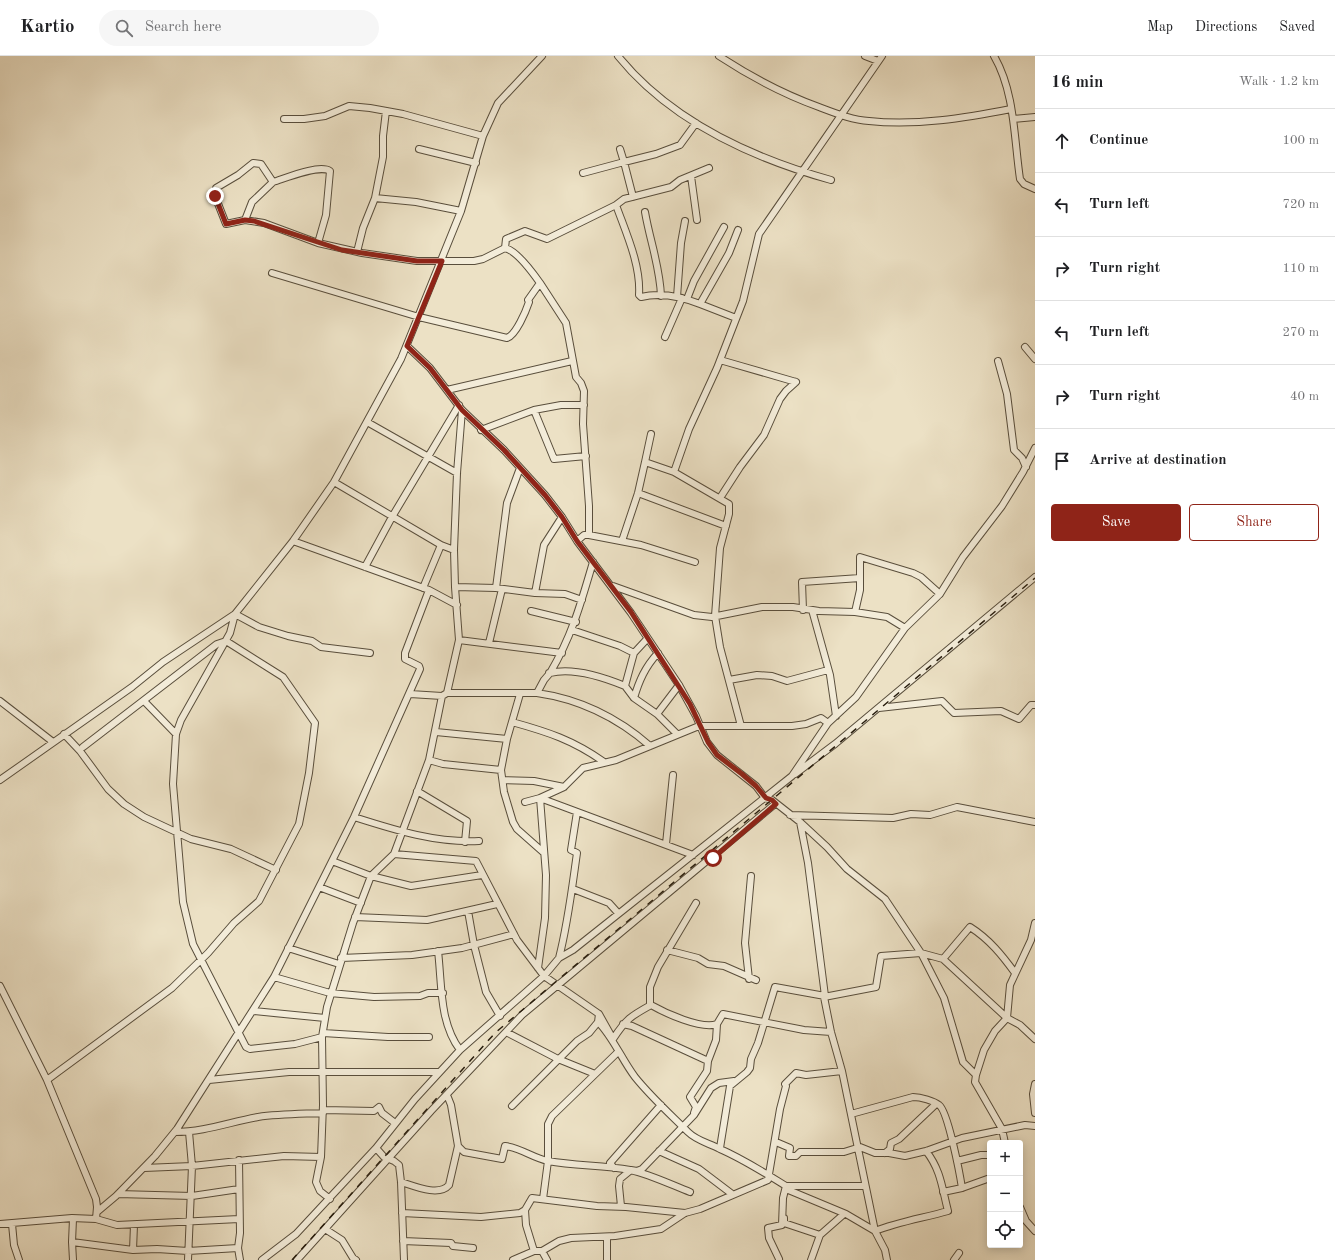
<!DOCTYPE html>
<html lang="en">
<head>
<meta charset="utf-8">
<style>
  body { margin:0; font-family:"Old Standard TT",serif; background:#f6f6f6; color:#202124 }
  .controls { position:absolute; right:12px; bottom:12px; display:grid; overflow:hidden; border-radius:4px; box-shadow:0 2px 10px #0003 }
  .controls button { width:36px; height:36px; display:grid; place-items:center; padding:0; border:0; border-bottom:1px solid #e0e0e0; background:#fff; color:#202124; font:20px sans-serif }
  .stop { position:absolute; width:12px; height:12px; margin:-9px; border:3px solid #8f2418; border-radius:50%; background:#fff }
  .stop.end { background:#8f2418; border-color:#fff; box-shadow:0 1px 4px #0008 }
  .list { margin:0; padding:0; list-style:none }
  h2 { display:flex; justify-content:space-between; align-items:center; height:52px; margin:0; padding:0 16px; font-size:17px }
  h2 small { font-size:13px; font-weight:400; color:#757577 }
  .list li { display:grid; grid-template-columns:26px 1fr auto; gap:12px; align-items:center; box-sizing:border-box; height:64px; padding:0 16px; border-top:1px solid #e0e0e0 }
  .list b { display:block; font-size:15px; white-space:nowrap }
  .list em { font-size:13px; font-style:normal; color:#757577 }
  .actions { display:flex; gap:8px; padding:12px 16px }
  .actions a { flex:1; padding:9px 0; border:1px solid #8f2418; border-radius:4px; text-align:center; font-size:14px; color:#8f2418 }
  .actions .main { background:#8f2418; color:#fff }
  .icon { flex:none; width:22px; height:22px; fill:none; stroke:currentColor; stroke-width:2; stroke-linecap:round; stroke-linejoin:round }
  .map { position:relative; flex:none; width:1035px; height:1204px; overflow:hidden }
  header { display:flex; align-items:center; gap:24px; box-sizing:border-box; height:56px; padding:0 20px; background:#fff; border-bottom:1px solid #e0e0e0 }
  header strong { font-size:19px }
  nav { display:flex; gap:22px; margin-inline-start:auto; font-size:14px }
  .search { width:280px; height:36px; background:#f6f6f6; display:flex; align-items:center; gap:10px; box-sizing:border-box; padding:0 14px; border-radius:22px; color:#757577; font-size:15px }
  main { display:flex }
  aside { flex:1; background:#fff }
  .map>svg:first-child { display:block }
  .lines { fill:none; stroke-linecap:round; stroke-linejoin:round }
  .minor-casing { stroke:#594e3c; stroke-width:8 }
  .minor { stroke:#f3ecd9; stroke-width:6 }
  .rail { stroke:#281d0e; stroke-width:1.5; stroke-dasharray:7 7; stroke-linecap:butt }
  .route { stroke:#8f2418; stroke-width:5 }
</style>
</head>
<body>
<header>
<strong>Kartio</strong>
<div class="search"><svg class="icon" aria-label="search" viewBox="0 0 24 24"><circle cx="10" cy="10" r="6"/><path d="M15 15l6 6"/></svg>Search here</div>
<nav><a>Map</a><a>Directions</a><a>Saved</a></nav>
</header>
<main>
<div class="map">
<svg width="1035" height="1204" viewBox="0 0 1035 1204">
  <rect width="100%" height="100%" fill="#ece1c5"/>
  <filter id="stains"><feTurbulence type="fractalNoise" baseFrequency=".005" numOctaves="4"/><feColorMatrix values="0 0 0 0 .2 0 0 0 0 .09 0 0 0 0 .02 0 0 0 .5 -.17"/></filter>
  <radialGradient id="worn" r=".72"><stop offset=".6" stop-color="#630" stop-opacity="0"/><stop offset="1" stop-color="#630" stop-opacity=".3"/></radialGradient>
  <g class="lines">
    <g class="minor-casing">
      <path id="minor" d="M618,0C670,64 752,102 831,124
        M719,0C751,21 783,38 819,51C835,57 852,64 869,65C916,70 965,62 1011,53
        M865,0L878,5
        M994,0C1015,36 1014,83 1020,123L1024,128L1035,133
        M284,63H304L325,60L349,50L370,52L403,58L483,80
        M1013,63L1035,61
        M419,93L476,107
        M583,117L624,106L620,93
        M691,120L697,164
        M273,126C286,122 319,108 330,115L326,159L318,187
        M633,141L624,106L656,98L680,89L696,67
        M375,142L383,101V80L386,55
        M645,156C650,185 660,211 661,240
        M245,164L252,146L273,126L261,108L253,107L238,119L216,132L215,140L226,168L245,164L264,167L318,187L362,197L417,205H474L483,203L505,192C517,195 533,217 540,227
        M505,192L506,183L525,175L547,183L616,149
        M357,196L363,172L375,142L416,146L461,155
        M272,217L419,261L507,282C516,279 526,255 529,246L528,244L540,227L566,267L576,321L581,327L584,335L583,368L589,450V479
        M677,241L681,187L685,165
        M687,243L694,225L724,171
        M700,248C680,240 661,236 641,241L639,239C641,209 626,177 616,149L624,143L671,131L680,124L709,112
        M736,262L700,248L729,197L738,174
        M665,281L682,242
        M407,290L430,312L462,354L504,394L545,439L562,461L577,485L631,557L679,629L696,660L707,686L717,699L756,730L765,742L772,744L800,766L827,791L847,813L885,843L921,897L944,942L963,1006L976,1019L975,1026L1002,1073L1005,1087
        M1025,291L1035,303
        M720,304L796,326
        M998,305L1007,338L1014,394L1022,402L1026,411
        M447,334L572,305
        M534,354L561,349H584
        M367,366L457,417
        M481,374L534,354L554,403L586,400
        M645,406L651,378
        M674,416L689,373L717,312L743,245L759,178L882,0
        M334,426L441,489L454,494
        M638,437L726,470
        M720,442L740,411L764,379L780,343L786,335L796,326
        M577,485L584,479H589L641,489L695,506
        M622,485L638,437L645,406L674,416L729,448V458L720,492L715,560L720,591L741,670
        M593,506C581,547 572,580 550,617C573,611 603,621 625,630L634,597L647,583
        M365,511L392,461L459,349
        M613,530L694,559L712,561L762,551H793L819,555L855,556L887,561L905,572
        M455,531L496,532L535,537L544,489L562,461
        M423,532L441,489
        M496,532L507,447L520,412
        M429,534L457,549
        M535,537L565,538L582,544
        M803,554L802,526L860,522
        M812,554L830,619L836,660
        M531,555L576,566
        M855,556L860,534V501L913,517L921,521L940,538
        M572,574L620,590L634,597
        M459,584L562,597
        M489,587L502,533
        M549,617H550L544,624L537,637C579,643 618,662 650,690
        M729,624L757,619L772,620L787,625L828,614
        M625,630L634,642L657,658L677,678
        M447,637H537
        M410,638L442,640
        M520,638L507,683L501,714L504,736L513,766L517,773L543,796
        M634,642C639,625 645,611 658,597
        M0,645L53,686
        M144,645L176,678
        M879,652L942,645L954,657L1001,655L1019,663L1031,649H1035
        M657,658L679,629
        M512,666C548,676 573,684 604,706
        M436,676L507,683
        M64,678L80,695L108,733L124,748L144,761L191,783L231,793L276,814
        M429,704L443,708L501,714
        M795,718L835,688L1035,521
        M0,724L132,631L163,606L235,558L293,485L334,426L401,303L461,155L483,80L498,47L542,0
        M503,724L534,725L564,731
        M417,735L467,765L465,786
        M525,746L540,742L693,799
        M790,759L893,762L911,758L930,759L957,751L1035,766
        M354,761C395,774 435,787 479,785
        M800,766L808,807L825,940L824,941L831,976L842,1015L875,1175L885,1194L887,1204
        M666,788L673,719
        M394,798L476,805L517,884L544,920L599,958L598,966C613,981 622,1004 635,1021C651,1041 670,1058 688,1076C697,1085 709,1087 720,1093C743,1103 765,1117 786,1130V1133L846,1158L875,1175C898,1166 923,1162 948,1155C942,1132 941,1114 926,1095
        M332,805L371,820L411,830L482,819
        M319,831L361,847
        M573,833L609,847L618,857
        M468,855L474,889L486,936L500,960
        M355,861L427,864L497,848
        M288,892L339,908
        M667,894L698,902L708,908L724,910L756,924
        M438,895C442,928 439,966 460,994
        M341,902L412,899L462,892L514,878
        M559,902C568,867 572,832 577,797L571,794L577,756
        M943,903L970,871C989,883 1002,899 1015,917
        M538,912L545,862L546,819L540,742L564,731L583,712L616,704L699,670H792L806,668L821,662L828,667
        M274,921L330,937L374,941L420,940L428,937H443
        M749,923L745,887L751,820
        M0,930L47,1024L96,1143L97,1151L96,1163
        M824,941L876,931L881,900L921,897L943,903L1007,962L1020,969L1035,983
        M651,949L650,948V931L658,911L696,847
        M253,955L325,962
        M599,958L613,983C626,963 631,960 651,949C665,957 702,974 717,968L723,958L804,974L831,976
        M623,968L632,970L708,1005
        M506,976L558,1003L595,1018
        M323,977L388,981H429
        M322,981L295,988L250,993L246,991L193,888L183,846L173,728L176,678L181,664L230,577L235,558L259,571L288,580L312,585L321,591L370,597
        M976,1019L984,994L995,975L1007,962L1010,929L1031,884L1035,867
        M47,1024L172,932L208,897L234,867L259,845L299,768L309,717L315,667L283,621L226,585L217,588L83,691
        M209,1024L289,1016H439
        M1035,1028L1033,1038L1035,1057
        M512,1050L577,985L589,977L598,966
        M323,1054L374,1055L379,1051L382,1057L395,1067
        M694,1057L696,1051L690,1041L707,1015L708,1005L716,984L717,968
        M851,1058L913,1041C921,1041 934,1045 939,1049C948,1055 960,1119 962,1132
        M175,1076C204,1076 230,1066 258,1061C279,1058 301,1058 323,1057
        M776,1086L790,1092L789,1100H796L800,1096H844L860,1091L875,1097H889L905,1100L926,1095L962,1082L1025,1069L1035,1070
        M458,1090L464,1096L502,1103L505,1090C521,1092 533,1102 548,1105C576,1110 603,1109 630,1114C649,1118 672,1129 690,1136
        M376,1092L415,1043L460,994L544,920L559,902L573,894L792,720L828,667L856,641L905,572L940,538L963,501L1002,450L1023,416L1035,392
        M720,1092L730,1030L747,1016L750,1012L751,1003L758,987L775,931L825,940
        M659,1095L699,1113L732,1138
        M885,1097L890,1093L891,1087L899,1083L936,1048
        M239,1104L240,1177L238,1192L240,1204
        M957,1105L981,1099H990
        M144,1112L192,1110L284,1100L321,1101
        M614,1112L610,1107L661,1049
        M401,1126C414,1130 439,1141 449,1129L458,1090L451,1049L447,1039
        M943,1136L962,1132L990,1122
        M118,1138L192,1140L239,1133
        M330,1143L320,1135L316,1126L321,1101L323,1049L322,981L327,951L353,867L371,820L394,798L429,704L442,640L447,637L459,584L455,531L454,494L457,417L462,354
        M543,1143L548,1105V1068L552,1060L618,996
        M621,1150L619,1130L620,1123L631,1114L637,1115L642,1113L694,1059L711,1032L719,1027L734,1025
        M1020,1151L1026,1165L1035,1175
        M525,1154L526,1169L534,1195
        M97,1156L116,1140L155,1100L177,1073L274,921L354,761L420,613L419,610L405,603V597L429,534L293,485
        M402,1157L481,1161L520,1157L525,1154L532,1142L597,1150L626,1151L685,1157
        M784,1162V1167L820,1179
        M73,1163L72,1186L133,1194L157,1193L188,1195L238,1192
        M0,1168L72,1162L96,1163L117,1169L239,1163
        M12,1168L14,1189L19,1204
        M325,1173L342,1184L353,1202L356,1204
        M607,1181V1204
        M403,1185L451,1187L453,1190L473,1192
        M72,1186L73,1204
        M133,1194L134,1169
        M542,1195L547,1204
        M779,1203L769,1182L768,1172L782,1169L783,1142L786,1130H865
        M188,1204L192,1110L189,1076
        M262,1204L296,1178L376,1092L384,1101L394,1105L399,1109L401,1126L404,1204
        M297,1204L431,1055L522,959L775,748
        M513,1204L534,1195H542L559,1185L571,1182L615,1180L661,1173L685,1157L700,1153L768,1124L780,1053L786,1030L785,1028L796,1017L806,1019L842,1015
        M811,1204L820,1179L844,1158
        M954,1204L959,1197"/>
    </g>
    <use href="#minor" class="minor"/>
    <path class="rail" d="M292,1204L495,977L1035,522"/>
  </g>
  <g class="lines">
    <path class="route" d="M215,140L226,168L245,164L254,165L342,194L417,205H442L407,290L430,312L462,354L504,394L545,439L562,461L577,485L631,556L690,648L708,686L717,699L742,718L756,730L766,742L772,744L776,748L713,802"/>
  </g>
  <rect width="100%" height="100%" filter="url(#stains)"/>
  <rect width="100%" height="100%" fill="url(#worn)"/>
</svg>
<div class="controls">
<button>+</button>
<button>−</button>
<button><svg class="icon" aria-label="locate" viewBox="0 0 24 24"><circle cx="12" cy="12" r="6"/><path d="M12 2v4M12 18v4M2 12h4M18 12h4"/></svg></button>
</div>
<div class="stop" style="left:713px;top:802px"></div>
<div class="stop end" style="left:215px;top:140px"></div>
</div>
<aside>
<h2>16 min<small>Walk · 1.2 km</small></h2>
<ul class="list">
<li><svg class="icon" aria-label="ahead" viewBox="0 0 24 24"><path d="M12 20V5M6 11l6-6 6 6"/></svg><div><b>Continue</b></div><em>100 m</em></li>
<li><svg class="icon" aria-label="left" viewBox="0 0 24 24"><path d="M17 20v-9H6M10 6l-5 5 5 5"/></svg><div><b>Turn left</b></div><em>720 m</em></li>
<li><svg class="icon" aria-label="right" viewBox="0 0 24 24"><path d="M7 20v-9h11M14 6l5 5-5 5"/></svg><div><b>Turn right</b></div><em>110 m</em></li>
<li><svg class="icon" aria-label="left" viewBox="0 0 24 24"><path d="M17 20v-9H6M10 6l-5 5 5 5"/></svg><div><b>Turn left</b></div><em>270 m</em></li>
<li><svg class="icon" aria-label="right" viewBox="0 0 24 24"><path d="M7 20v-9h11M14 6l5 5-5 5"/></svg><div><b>Turn right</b></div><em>40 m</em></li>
<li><svg class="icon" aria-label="arrive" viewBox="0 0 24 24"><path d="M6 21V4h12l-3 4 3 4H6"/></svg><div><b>Arrive at destination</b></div></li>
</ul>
<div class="actions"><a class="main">Save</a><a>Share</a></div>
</aside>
</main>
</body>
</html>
